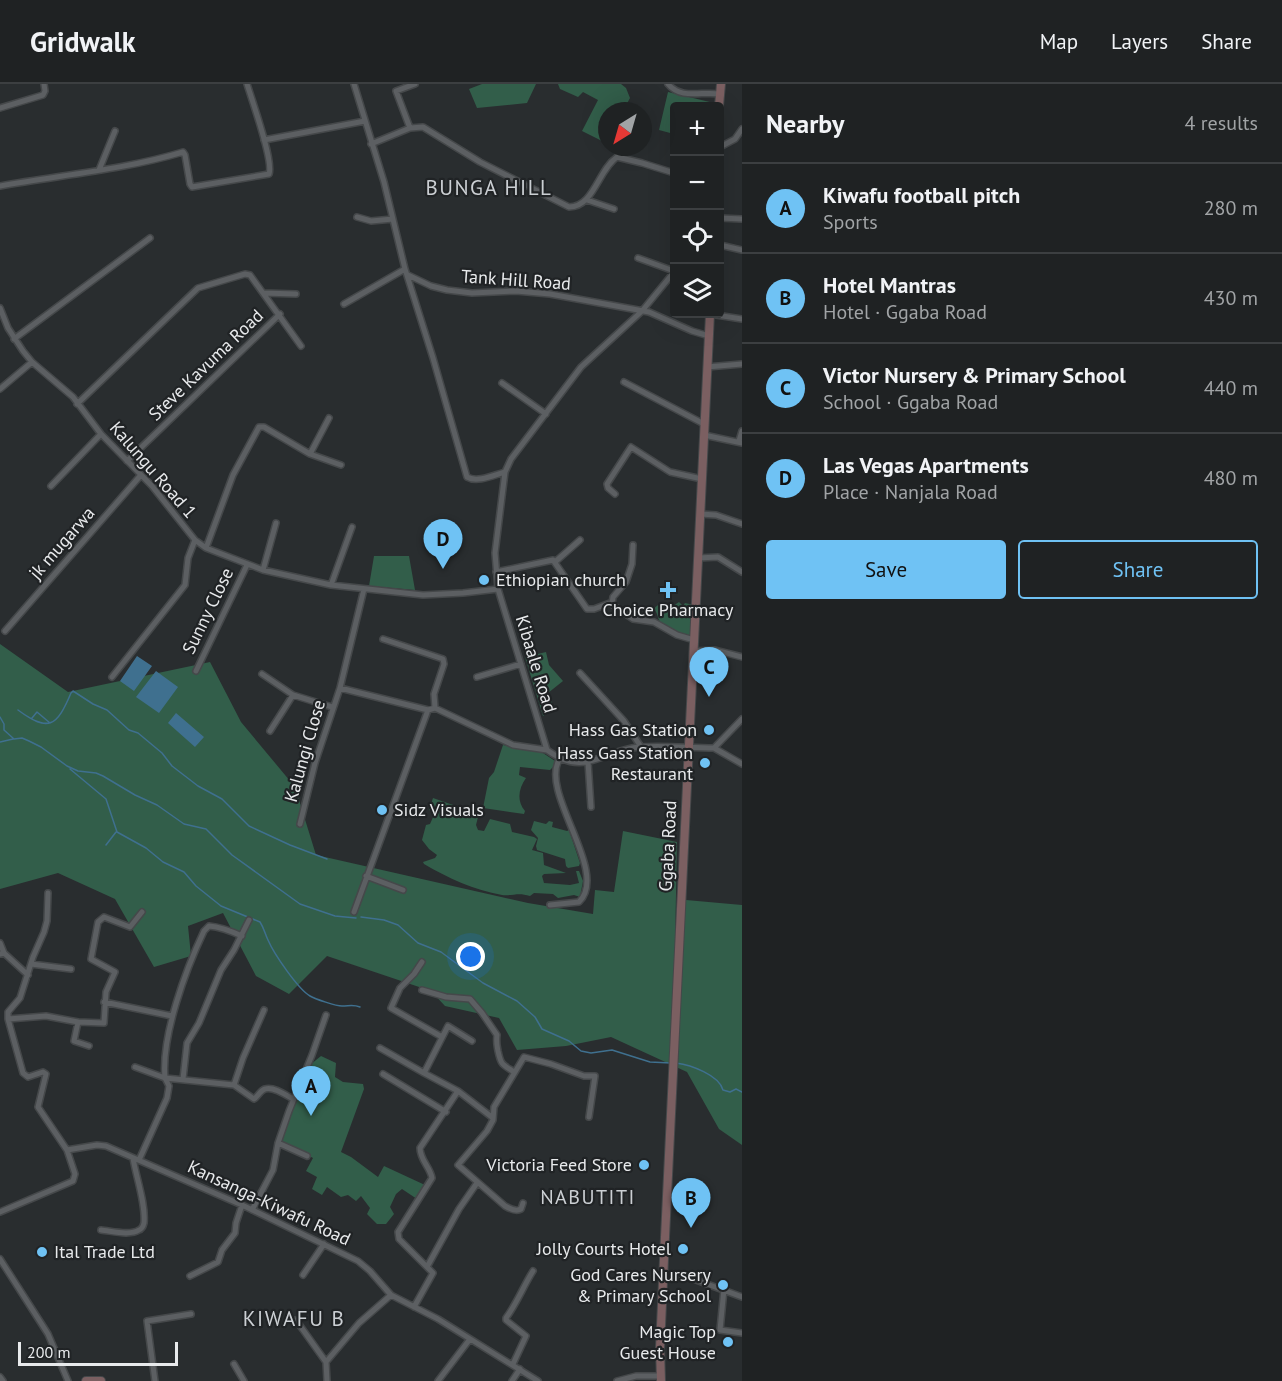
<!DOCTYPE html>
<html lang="en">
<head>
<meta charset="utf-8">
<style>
  body { margin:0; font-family:"PT Sans",sans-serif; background:#272a2b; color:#f1f3f6 }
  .controls { position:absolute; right:18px; top:18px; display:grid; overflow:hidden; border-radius:6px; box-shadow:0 6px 24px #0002 }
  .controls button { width:54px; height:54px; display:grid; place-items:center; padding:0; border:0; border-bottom:2px solid #3c3f41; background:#1f2223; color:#f1f3f6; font:30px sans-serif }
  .compass { position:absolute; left:598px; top:18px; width:54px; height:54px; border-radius:50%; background:#1f2223; box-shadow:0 6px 24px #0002; rotate:217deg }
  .scale { position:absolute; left:18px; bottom:15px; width:160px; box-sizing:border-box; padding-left:6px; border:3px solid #e8eaec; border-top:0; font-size:16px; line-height:21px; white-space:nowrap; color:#e8eaec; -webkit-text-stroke:4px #202325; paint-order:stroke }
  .you { position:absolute; left:471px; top:873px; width:21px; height:21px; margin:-15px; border:4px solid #fff; border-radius:50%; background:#1a73e8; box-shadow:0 0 0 9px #1a73e833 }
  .badge { display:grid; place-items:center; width:39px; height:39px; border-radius:50%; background:#6fc2f4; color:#111; font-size:20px; font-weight:700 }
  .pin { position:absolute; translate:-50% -50px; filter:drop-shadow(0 2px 3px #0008) }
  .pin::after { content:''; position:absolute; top:32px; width:21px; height:18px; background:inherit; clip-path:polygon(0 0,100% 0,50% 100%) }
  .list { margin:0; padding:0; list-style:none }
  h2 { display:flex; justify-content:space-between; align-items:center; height:78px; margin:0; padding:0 24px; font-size:26px }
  h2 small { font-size:20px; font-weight:400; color:#a1a4a6 }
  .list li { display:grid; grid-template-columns:39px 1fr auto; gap:18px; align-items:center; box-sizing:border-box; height:90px; padding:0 24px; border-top:2px solid #3c3f41 }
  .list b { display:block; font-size:22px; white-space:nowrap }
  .list p { margin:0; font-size:20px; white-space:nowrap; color:#a1a4a6 }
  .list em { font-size:20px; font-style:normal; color:#a1a4a6 }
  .actions { display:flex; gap:12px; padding:18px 24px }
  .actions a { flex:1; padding:14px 0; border:2px solid #6fc2f4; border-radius:6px; text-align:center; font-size:21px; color:#6fc2f4 }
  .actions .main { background:#6fc2f4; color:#111 }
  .icon { flex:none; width:33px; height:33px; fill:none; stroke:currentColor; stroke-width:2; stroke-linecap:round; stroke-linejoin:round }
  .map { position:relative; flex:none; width:742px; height:1297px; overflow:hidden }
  header { display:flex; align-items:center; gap:36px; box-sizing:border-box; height:84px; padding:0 30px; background:#1f2223; border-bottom:2px solid #3c3f41 }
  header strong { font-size:28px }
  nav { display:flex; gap:33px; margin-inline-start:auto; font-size:21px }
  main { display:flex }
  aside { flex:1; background:#1f2223 }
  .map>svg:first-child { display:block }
  .green { fill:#325e4a }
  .water { fill:#3f708f }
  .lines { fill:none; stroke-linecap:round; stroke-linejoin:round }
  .stream { stroke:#3f708f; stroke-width:1.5 }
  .street-casing { stroke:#45484a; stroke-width:8 }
  .secondary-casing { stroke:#45484a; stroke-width:10 }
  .street { stroke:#5c5f62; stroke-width:5 }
  .secondary { stroke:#7b5f61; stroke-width:8 }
  .poi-dot { fill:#6fc2f4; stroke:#202325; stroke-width:2 }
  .labels { text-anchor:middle; stroke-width:4.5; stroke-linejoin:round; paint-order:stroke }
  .street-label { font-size:18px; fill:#e8eaec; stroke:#202325 }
  .poi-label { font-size:18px; fill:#e8eaec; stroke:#202325; text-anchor:end }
  .neighbourhood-label { font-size:20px; letter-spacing:1.5px; fill:#cbcfd3; stroke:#202325 }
  .quarter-label { font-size:21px; letter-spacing:1.5px; fill:#cbcfd3; stroke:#202325 }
</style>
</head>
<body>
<header>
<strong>Gridwalk</strong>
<nav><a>Map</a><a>Layers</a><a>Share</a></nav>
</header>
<main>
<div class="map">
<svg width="742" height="1297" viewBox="0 0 742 1297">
  <rect width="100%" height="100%" fill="#292d2f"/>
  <path class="green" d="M482,0H536L527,19L477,24L469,5Z
    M558,0H621L626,4L630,14L623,27H607V53L604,58L582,47L598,16L583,8L578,13L560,5Z
    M668,8L714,19V22H674V50L659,46Z
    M374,472H409L415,506L369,502Z
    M679,518L683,522L685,519L694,521L693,553C683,551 665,547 660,538C657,532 658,530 654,525C660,517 665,521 673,522Z
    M0,560L68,608L210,578L241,638L295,703L316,771L528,819L593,830L595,806L614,808L623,747L677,758L675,862L686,816L742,821V1061L719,1045L687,988L611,953L566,962L517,966L499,934L445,922L431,907L327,872L289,910L256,892L223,829L188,842L191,872L154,883L115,815L58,789L0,805Z
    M546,568L549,581L563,597L543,613L548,611L555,624L543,632L525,573Z
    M503,661L540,667L555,677L554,682L550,686L520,683L519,691L526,694C519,704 516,716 525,727L524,730L483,724L489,694L494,688Z
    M433,714L456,722L455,731L467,734L471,728L479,729L476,741L478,746L484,747L490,735L510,740L512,748L534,753L537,755L532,766L543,769L544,781L566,789L544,790L542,792L544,799L570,801L579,799L576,787H579L583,797L580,813L574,811L558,814L553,810L534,809L530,812C518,808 513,812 502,811C474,806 448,794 424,780L423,778L435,774L437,771L429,765L422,756L426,741L430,740L434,731L433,728L429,726Z
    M534,737L546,740L549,737L553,738L552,743L567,747L569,746L580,779L579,782L568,784L566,782L565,775L537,766L536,762L538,754L531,746Z
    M321,972L336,979L335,993L343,998L363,1000L364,1005L341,1068L351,1073L378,1093L384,1082L425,1101L417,1115L402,1105L396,1110L390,1123L394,1130L386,1140H377L367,1130L370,1124L361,1112L356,1117L348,1111L341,1113L327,1103L322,1111L312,1105L317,1093L306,1087L313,1074L281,1057L305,985Z"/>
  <path class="water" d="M137,572L152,582L134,607L120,597Z
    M156,587L178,603L159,629L136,613Z
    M176,629L204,653L195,663L168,639Z"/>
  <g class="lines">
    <path class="stream" d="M18,626C49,649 57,642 71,609L73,607L93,620L107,626L129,646L138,649L162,669L172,682L198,702L222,715L249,742L290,761L327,775
      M0,633L4,640V646L14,655L22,654L29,657L41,663L67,682L78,687L96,689L103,692L135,711L157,721L184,740L206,745L232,771L300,820L335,832L356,834
      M32,634L37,628L50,639
      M0,658L13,655
      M70,685L106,715L117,748L146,764L163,778L184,788L196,802L221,822L260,838C264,844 265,850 268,856C274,870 298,905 310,912C315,915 336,922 342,922C349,922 353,920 360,923
      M106,761L116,748
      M361,833L384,836L398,841L418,859L441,868L483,899L517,917L535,933L542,945L569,957L581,967L591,969L612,966L650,978L671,979
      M676,979C691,981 719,991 723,1006L730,1008L736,1005L742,1008"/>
    <g class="street-casing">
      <path id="street" d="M354,0L384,98L405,185L433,274L467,393C477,399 494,391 505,388
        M668,0C681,16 702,7 720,10
        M0,24L43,11L45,7L44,0
        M410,44L396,7L415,0
        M264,56L365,37
        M371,60L410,44L423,43L480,78L569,123C594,123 598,86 617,73L642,79L674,89
        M720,63L735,55L742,45
        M99,86L115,47
        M0,102C61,91 123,86 183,68L185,71L190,100L192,103L269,90C274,78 252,16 247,0
        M587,116L614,125
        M357,133L371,137L393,135
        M720,134L742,135
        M720,161L742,166
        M638,174L674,187
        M674,188L642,227L581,283L511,375L505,388L495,469L498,505L547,666C585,694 600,667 639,663C664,661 690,664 714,664L742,635
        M408,191L431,202L447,206L472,209L516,207L550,210L649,228L692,247L709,252
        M263,209L296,210
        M344,220L405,185
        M0,224L8,244L23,267L32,278L73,313L101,350L152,402L195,456L206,464L263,486L331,501L423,511L463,509L498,505
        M710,230L742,235
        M14,255L150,154
        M707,283L742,280
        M624,298L704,340
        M502,299L546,330
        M0,305L32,278
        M77,320L198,204L245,190L250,191L301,262
        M704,351L742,359
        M739,357L742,347
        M310,370L329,334
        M127,377L280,230
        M51,402L101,350
        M615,410L608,404L607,400L631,363L670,388L702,395
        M700,430L716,431L742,440
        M206,464L233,391L259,343H264L310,370L341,381
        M698,474L718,473L742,488
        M555,478L580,456
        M263,486L276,439
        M496,488L553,476L587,525H594L610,519L633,535L654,538L677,551L694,556
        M331,501L352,443
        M612,520L613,513L626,498L632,480L633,461
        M5,547L141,391
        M383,555L443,575L444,580L434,610L435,624
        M694,567L715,566L742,573
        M196,587L247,481
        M580,589L624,637L641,663
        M262,590L293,611L332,623
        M112,593L185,501L188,474L195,456
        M477,593L521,580
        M340,604L428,626L435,624L513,661L547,666
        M270,647L293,611
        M714,664L742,680
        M588,678L591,723
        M300,740L315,679L340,604L364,505
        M366,792L403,806
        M48,809L47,837L44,848L33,873L20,914L8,928V935L23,989L28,993L43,988L46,990L38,1023L67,1066
        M550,821L579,818C610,788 540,710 559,676
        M354,828L428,626
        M242,852C231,847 220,843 209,842L204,847C186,885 161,952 165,994L234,1001L254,1015C257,1013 261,1006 265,1005C273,1002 286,1011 293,1015
        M0,859L4,869
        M0,870L4,869L28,891
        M422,878L414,890L400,904L391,924L442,953
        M31,880L71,885
        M422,906L446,913L470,915L482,929L497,951C496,959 497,961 498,967C501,981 502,980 514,988
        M104,918L172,932
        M8,935L46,932L78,938L104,939L106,908L115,888L91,875L98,838L104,833L130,843L142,828
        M78,938L74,957L89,962
        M380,964L424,989
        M135,983L165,994L169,1002L167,1014L139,1076
        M383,990L446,1028
        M183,995L187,959L199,939L221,886L234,866L249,836
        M234,1001L243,974L264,926
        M458,1007L493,1034
        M278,1059L307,1072
        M523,1119L521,1125C516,1128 510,1125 505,1122L458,1081L487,1047L493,1036L494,1023L524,973L551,980L584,992H595L589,1033
        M252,1126L273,1086L278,1059L289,1027L312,971L326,931
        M0,1128L73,1097L75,1090L67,1066L97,1061L106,1062L242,1121L358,1177L370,1187L391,1211L438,1235L538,1297
        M101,1146C112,1147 130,1152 139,1146C142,1145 143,1143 144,1139C146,1120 136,1093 133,1074
        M0,1175L48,1250L68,1297
        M427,1183L459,1125L477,1099
        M303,1191L324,1160
        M663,1191L688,1193L742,1213
        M190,1192L218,1178L222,1166L235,1149L236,1139L242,1121
        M724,1205L720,1246L742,1249
        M414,1223L433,1189L399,1155L398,1148L432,1094C430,1083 420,1076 420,1064L458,1007L424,989L448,942L472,957
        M296,1236L326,1278
        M234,1280L244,1297
        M513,1280L526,1252L506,1236V1234C517,1219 523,1203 533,1187
        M0,1293L3,1297
        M155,1297L147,1237L191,1230
        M327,1297L326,1278L359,1239L391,1211
        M438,1297L470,1255
        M512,1297L520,1285
        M617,1297L636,1292H661"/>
    </g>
    <g class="secondary-casing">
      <path id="secondary" d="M719,22L721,0
        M86,1297H101
        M661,1297L660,1264L665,1153L710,230"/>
    </g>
    <use href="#street" class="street"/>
    <use href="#secondary" class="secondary"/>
  </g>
  <g class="poi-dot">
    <circle cx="484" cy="496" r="6"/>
    <path d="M665 497h6v6h6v6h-6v6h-6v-6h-6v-6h6z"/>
    <circle cx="709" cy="646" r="6"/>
    <circle cx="705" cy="679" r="6"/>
    <circle cx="382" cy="726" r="6"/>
    <circle cx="644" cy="1081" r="6"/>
    <circle cx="683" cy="1165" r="6"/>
    <circle cx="42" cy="1168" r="6"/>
    <circle cx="723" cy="1201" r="6"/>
    <circle cx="728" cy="1258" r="6"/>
  </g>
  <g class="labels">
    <g class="street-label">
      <text transform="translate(516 196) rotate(4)" y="6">Tank Hill Road</text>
      <text transform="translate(206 281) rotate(-44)" y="6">Steve Kavuma Road</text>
      <text transform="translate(153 386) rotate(49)" y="6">Kalungu Road 1</text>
      <text transform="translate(62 459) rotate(-49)" y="6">jk mugarwa</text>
      <text transform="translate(208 527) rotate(-64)" y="6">Sunny Close</text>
      <text transform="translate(536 580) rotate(73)" y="6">Kibaale Road</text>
      <text transform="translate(305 667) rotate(-74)" y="6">Kalungi Close</text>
      <text transform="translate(668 762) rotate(-87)" y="6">Ggaba Road</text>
      <text transform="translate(269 1119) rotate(25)" y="6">Kansanga-Kiwafu Road</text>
    </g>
    <g class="poi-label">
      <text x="496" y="502" text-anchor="start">Ethiopian church</text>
      <text x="668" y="532" text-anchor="middle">Choice Pharmacy</text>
      <text x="697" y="652">Hass Gas Station</text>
      <text x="693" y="675">Hass Gass Station<tspan x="693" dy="21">Restaurant</tspan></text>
      <text x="394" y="732" text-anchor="start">Sidz Visuals</text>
      <text x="632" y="1087">Victoria Feed Store</text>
      <text x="671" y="1171">Jolly Courts Hotel</text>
      <text x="54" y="1174" text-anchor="start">Ital Trade Ltd</text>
      <text x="711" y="1197">God Cares Nursery<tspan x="711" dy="21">&amp; Primary School</tspan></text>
      <text x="716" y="1254">Magic Top<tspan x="716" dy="21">Guest House</tspan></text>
    </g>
    <g class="neighbourhood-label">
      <text x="588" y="1120">NABUTITI</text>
    </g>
    <g class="quarter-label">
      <text x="489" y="111">BUNGA HILL</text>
      <text x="294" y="1242">KIWAFU B</text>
    </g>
  </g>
</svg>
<div class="controls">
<button>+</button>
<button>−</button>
<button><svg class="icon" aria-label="locate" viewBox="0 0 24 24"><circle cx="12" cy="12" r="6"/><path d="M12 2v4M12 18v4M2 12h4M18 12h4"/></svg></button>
<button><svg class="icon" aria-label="layers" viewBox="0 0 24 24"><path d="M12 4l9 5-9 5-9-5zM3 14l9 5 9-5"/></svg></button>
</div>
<svg class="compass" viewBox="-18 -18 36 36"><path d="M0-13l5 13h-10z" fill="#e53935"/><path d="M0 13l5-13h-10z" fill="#a1a4a6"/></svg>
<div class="scale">200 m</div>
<div class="you"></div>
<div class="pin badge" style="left:311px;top:1032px">A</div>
<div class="pin badge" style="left:691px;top:1144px">B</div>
<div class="pin badge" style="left:709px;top:613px">C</div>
<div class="pin badge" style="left:443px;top:485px">D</div>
</div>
<aside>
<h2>Nearby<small>4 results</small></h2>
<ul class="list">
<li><span class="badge">A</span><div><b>Kiwafu football pitch</b><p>Sports</p></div><em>280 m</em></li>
<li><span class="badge">B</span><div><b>Hotel Mantras</b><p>Hotel · Ggaba Road</p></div><em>430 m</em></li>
<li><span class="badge">C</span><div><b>Victor Nursery &amp; Primary School</b><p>School · Ggaba Road</p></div><em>440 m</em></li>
<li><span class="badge">D</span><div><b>Las Vegas Apartments</b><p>Place · Nanjala Road</p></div><em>480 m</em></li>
</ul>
<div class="actions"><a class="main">Save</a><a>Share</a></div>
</aside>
</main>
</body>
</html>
